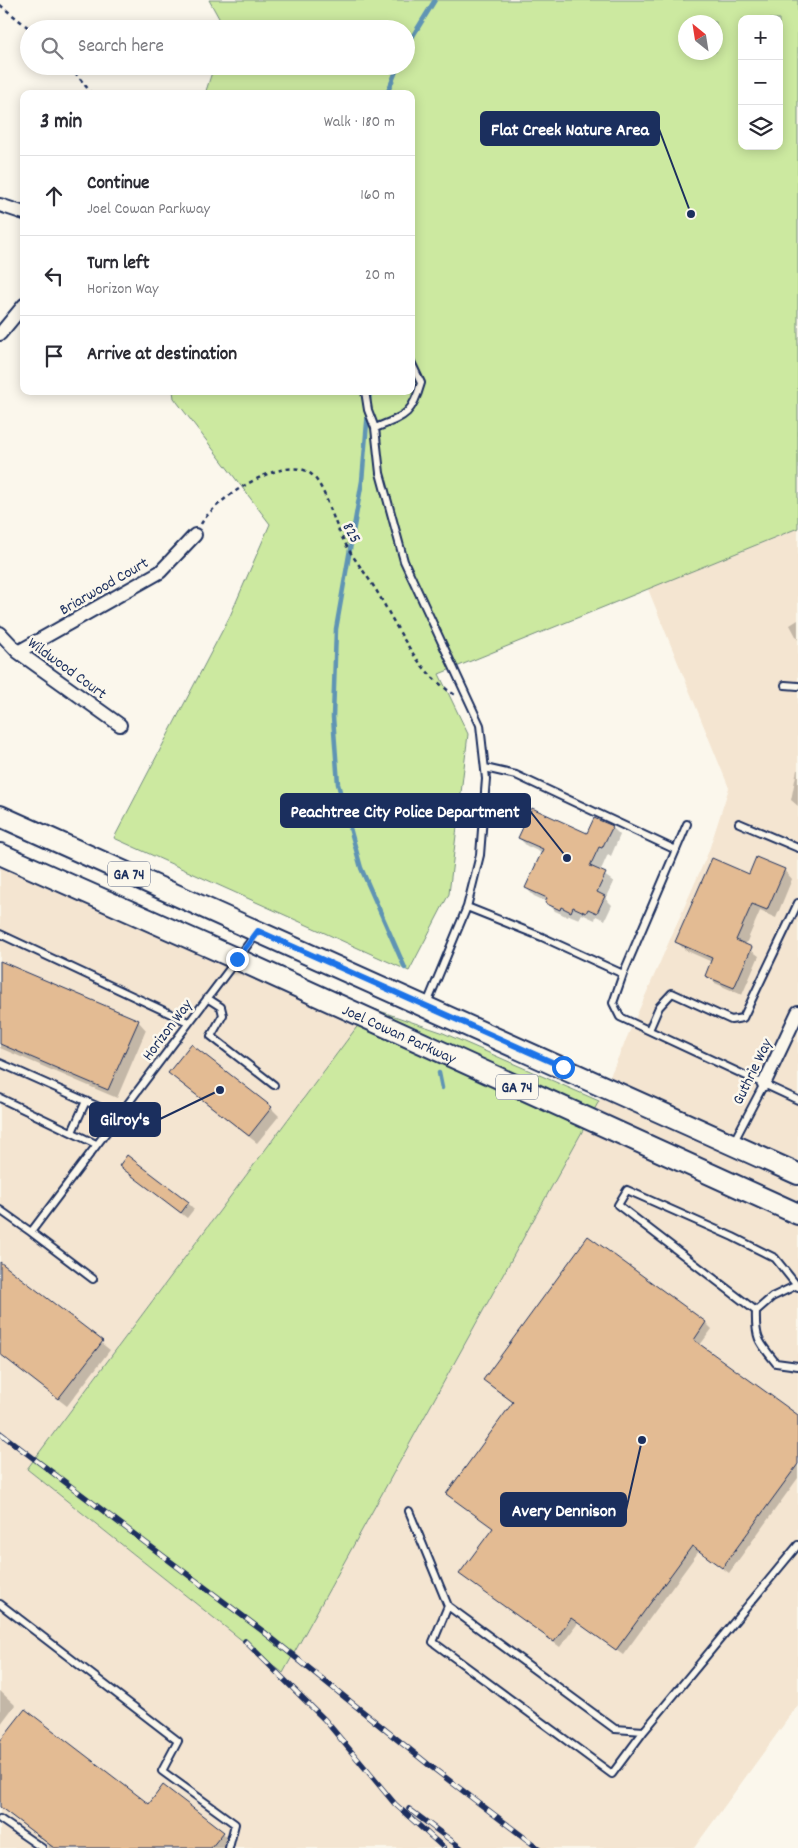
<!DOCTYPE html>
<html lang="en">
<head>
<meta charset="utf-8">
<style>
  body { margin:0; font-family:Dekko,sans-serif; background:#f2f2f3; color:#2b2b33 }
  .controls { position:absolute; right:15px; top:15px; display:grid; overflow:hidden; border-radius:10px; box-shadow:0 2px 12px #0003 }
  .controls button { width:45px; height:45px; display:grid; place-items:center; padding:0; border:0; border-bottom:1px solid #e1e1e2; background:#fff; color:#2b2b33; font:25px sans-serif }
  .compass { position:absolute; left:678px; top:15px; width:45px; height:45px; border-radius:50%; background:#fff; box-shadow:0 2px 12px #0003; rotate:330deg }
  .stop { position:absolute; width:15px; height:15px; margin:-11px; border:4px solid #1a73e8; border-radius:50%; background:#fff }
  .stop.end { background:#1a73e8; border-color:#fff; box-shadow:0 1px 5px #0008 }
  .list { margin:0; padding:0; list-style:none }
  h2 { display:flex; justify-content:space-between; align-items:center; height:65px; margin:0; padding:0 20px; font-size:21px }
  h2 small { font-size:16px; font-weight:400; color:#7c7c81 }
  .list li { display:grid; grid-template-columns:32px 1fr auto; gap:15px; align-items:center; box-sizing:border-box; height:80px; padding:0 20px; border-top:1px solid #e1e1e2 }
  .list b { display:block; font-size:19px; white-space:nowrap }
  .list p { margin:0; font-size:16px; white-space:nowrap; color:#7c7c81 }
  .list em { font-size:16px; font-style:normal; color:#7c7c81 }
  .icon { flex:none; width:28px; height:28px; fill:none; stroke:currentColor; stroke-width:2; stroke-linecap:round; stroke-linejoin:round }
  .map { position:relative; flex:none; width:798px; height:1848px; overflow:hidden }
  .search { position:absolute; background:#fff; box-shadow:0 2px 12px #0003; left:20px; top:20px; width:395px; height:55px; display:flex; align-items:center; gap:12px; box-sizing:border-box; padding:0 18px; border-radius:28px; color:#7c7c81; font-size:19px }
  .panel { position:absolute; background:#fff; box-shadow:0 2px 12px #0003; left:20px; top:90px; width:395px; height:305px; border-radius:10px }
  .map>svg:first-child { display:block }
  .built { fill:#f4e5d1 }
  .green { fill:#cce9a0; stroke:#748c7f; fill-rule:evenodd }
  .shadow { fill:#0003 }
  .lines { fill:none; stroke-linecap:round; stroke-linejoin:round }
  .stream { stroke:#5f94b4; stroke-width:4.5 }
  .building { fill:#e3bb93; stroke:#1b2f5e }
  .lane-casing { stroke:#1b2f5e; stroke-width:10 }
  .street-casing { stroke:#1b2f5e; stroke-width:16 }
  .primary-casing { stroke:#1b2f5e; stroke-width:24 }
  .path { stroke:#1b2f5e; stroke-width:2.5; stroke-dasharray:4 4; stroke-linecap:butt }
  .lane { stroke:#fbf7ec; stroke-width:6 }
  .street { stroke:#fbf7ec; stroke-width:12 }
  .primary { stroke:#fbf7ec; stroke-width:20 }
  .rail-casing { stroke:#1b2f5e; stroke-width:5.5 }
  .rail { stroke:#fbf7ec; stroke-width:4; stroke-dasharray:11; stroke-linecap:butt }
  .route { stroke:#1a73e8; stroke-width:6 }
  .labels { text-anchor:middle; stroke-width:5; stroke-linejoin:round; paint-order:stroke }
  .shield { fill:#fbf7ec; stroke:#5e6b89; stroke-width:1 }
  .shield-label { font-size:15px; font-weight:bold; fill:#1b2f5e }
  .street-label { font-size:16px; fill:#1b2f5e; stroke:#fbf7ec }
  .leader { fill:none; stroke:#1b2f5e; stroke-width:2 }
  .callout-dot { fill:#1b2f5e; stroke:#fbf7ec; stroke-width:2 }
  .callout { fill:#1b2f5e; stroke:#1b2f5e; stroke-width:2 }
  .callout-label { font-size:18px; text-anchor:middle; font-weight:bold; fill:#fff }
</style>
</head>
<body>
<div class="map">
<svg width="798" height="1848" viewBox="0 0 798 1848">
  <rect width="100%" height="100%" fill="#fbf7ec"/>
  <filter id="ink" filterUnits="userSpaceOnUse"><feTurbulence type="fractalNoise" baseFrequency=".02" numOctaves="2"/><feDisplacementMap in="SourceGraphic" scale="10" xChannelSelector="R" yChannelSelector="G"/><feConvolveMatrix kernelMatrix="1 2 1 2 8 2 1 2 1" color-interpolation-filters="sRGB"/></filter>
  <g filter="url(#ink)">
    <path class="built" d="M798,528V1705L694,1848H0V843L371,1008L27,1469L283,1673L599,1101L708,853L729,788L648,589Z"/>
    <path class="green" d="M209,0H798V528L439,674L468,734L449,894L409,971L114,838L230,616L270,524L174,398L173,391H411V94H205L214,66H406V29H225ZM742,19H779V146H742ZM686,22H716V52H686Z
      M371,1008L441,1032L599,1101L283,1673L27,1469Z"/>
    <path class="shadow" d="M798,620V640L790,625Z
      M797,770H798V806L791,800Z
      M612,827L620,835L611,856L608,854L600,872L614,882L606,899L612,905L605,920L596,916L595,920L582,914L579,919L569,915L568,917L555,911L547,902L534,896L526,888L542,853L527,846L519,838L588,835Z
      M784,870L792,879L776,918L760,911L745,946L759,956L742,995L715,983L707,975L712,962L685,950L677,942L749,875Z
      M0,962L138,1021L146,1030L117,1098L0,1048Z
      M178,1081L271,1108L279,1116L257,1143Z
      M121,1166L188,1203L194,1209L187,1218Z
      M588,1238L706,1323L712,1329L700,1345L798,1417V1478L729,1573L699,1551L623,1655L578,1623L560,1647L467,1579L494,1528L514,1403L484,1380Z
      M0,1263L110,1350L67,1406L0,1354Z
      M0,1691L15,1705L0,1725Z
      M0,1744L149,1806L223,1833L230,1841L224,1848H48L49,1845L0,1807Z"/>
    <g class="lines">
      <path class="stream" d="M406,47L435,0
        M387,94L398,66
        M369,401L370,391
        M368,411L362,481L336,629L333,717L338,784L361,868L405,968
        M439,1073L442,1088"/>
    </g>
    <path class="building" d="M532,808L587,833L594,818L613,826L602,848L599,847L590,866L606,873L597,892L605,896L597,913L588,909L586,913L573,907L571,912L561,907L560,910L545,903L547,898L525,888L543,849L518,838Z
      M756,857L785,869L767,910L752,904L736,940L752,947L734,988L705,976L712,958L675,942L712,858L749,874Z
      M0,961L139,1020L108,1090L0,1044Z
      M191,1044L272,1107L249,1136L168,1073Z
      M127,1155L189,1202L181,1213L119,1166Z
      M588,1236L706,1322L694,1340L798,1415V1464L722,1568L692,1546L616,1650L571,1618L554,1642L459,1574L493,1528L446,1494L513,1402L483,1380Z
      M0,1262L103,1341L58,1399L0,1354Z
      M25,1709L149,1804L163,1785L224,1832L211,1848H54L0,1807V1741Z"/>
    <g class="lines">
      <g class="lane-casing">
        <path id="lane" d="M365,391L368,410L375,428L380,473L404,561L480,725L486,779L480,855L467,907L426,1006
          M375,428C405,416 412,415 421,383L411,362
          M785,685L798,686
          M485,768L516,775L676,850
          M739,823L798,848
          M687,824L623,974L613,1003L620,1017L798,1100
          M467,907L542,937L623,974
          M0,934L188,1022
          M207,998L221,1007L223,1015L211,1036L274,1085
          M649,1030L659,1007L672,993L731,1020L743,1018L798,903
          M0,1063L117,1115
          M0,1098L96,1144
          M72,1132L86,1101
          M733,1143L764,1084
          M0,1210L31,1232L256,934
          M31,1232L93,1279
          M797,1285L772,1297L756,1311L618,1205L627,1190L733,1237L775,1258L798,1287
          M756,1311C755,1339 759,1342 776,1363L798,1366
          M409,1511L448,1606L615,1729L644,1731L798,1545
          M0,1604L178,1741L162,1771L235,1824L229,1848
          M448,1606L433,1642L612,1774L644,1731
          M0,1819L42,1848"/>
      </g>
      <g class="street-casing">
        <path id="street" d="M0,205L24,213
          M0,334L24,305
          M0,633L18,652L120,725
          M18,652L160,572L195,535
          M764,1084L798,1012"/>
      </g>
      <g class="primary-casing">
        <g id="primary">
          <path d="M0,816L798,1174"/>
          <path id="s1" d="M0,854L237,959L798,1214"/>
        </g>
      </g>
      <path class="path" d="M0,5L30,29
        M70,66L92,94
        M201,524C214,500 285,452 311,474C325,486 332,518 341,535C350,555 365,572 376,590C399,629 415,670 455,695"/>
      <use href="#lane" class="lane"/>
      <use href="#street" class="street"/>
      <use href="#primary" class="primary"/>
      <g class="rail-casing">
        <path id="rail" d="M0,1433L264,1632L429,1765L538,1848
          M245,1641L325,1720L395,1804L444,1848
          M409,1809L461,1848"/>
      </g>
      <use href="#rail" class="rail"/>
    </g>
  </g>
  <g class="lines" filter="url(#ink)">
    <path class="route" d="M237,959L258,931L563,1067"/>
  </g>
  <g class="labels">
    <g class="shield">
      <rect x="108" y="861.5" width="42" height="25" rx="4"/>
      <rect x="496" y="1074.5" width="42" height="25" rx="4"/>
    </g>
    <g class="shield-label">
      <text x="129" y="879">GA 74</text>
      <text x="517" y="1092">GA 74</text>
    </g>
    <g class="street-label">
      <text transform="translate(353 532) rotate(61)" y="6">825</text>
      <text transform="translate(103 585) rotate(-30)" y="6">Briarwood Court</text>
      <text transform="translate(68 667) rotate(36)" y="6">Wildwood Court</text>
      <text transform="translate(166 1029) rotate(-53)" y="6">Horizon Way</text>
      <text dy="6" stroke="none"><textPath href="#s1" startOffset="438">Joel Cowan Parkway</textPath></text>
      <text transform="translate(751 1071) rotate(-64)" y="6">Guthrie Way</text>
    </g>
  </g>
  <path class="leader" d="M691 214L659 129M567 858L530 811M220 1090L160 1119M642 1440L626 1510"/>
  <g class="callout-dot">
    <circle cx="691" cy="214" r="5"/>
    <circle cx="567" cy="858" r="5"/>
    <circle cx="220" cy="1090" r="5"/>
    <circle cx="642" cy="1440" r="5"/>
  </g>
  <g class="callout">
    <rect x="481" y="112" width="178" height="33" rx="5"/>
    <rect x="281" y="794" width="249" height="33" rx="5"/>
    <rect x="90" y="1103" width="70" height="33" rx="5"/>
    <rect x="501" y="1493" width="125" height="33" rx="5"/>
  </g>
  <g class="callout-label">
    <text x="570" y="135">Flat Creek Nature Area</text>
    <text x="405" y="817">Peachtree City Police Department</text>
    <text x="125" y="1125">Gilroy's</text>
    <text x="564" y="1516">Avery Dennison</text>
  </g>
</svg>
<div class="controls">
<button>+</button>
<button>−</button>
<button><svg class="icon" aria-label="layers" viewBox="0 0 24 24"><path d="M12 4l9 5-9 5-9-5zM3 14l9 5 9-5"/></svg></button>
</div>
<svg class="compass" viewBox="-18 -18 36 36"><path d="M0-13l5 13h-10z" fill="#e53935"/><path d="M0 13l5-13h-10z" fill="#7c7c81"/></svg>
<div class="stop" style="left:563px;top:1067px"></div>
<div class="stop end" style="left:237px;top:959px"></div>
<div class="search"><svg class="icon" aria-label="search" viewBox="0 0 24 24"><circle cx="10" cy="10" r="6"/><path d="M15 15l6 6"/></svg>Search here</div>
<section class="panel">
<h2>3 min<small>Walk · 180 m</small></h2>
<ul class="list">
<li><svg class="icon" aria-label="ahead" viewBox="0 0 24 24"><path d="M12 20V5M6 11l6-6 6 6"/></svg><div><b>Continue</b><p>Joel Cowan Parkway</p></div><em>160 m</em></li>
<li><svg class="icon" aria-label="left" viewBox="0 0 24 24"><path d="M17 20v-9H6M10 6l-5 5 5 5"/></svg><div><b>Turn left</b><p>Horizon Way</p></div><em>20 m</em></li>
<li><svg class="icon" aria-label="arrive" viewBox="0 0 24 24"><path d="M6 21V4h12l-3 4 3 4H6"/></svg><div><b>Arrive at destination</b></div></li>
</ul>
</section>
</div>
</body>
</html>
